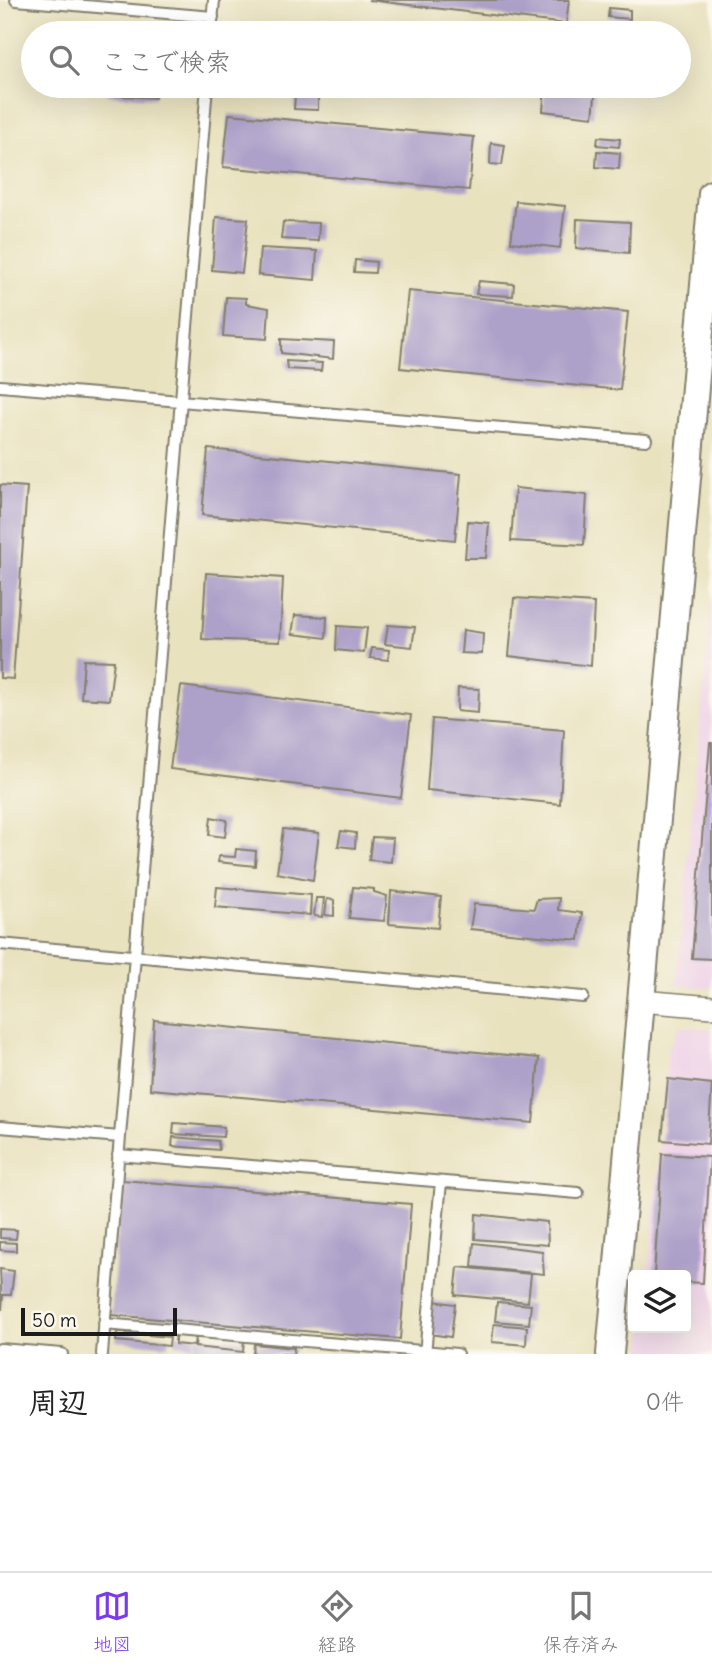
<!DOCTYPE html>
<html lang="ja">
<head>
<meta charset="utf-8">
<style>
  body { margin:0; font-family:Delius,"Klee One",sans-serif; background:#f6f6f6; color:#222 }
  .controls { position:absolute; right:21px; bottom:21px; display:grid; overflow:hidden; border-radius:7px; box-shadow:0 7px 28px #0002 }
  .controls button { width:63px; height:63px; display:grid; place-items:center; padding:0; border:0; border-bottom:2px solid #e0e0e0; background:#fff; color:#222; font:35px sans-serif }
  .scale { position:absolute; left:21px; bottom:18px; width:156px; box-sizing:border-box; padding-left:7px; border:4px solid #1c1c1c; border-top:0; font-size:19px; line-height:24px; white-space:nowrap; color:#1c1c1c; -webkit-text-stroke:5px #fbf7ec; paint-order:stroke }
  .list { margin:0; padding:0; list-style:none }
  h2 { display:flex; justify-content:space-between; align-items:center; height:91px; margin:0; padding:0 28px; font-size:30px }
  h2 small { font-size:23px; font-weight:400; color:#767676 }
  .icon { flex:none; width:38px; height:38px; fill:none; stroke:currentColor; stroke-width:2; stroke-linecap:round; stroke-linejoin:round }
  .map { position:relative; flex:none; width:712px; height:1354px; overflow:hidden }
  .search { position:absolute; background:#fff; box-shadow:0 7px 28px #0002; left:21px; right:21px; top:21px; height:77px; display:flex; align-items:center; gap:18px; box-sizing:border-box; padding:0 24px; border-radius:38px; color:#767676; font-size:26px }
  .sheet { height:217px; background:#fff }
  nav { display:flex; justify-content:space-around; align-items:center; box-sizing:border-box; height:98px; border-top:2px solid #e0e0e0; background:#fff; font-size:19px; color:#767676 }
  nav a { display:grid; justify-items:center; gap:4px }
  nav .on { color:#7c3aed }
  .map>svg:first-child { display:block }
  .built { fill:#eed0e8 }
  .building { fill:#ada0c9 }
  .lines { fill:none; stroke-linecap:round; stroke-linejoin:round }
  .service-casing { stroke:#827f6e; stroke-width:14 }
  .minor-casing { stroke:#827f6e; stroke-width:24 }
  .tertiary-casing { stroke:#827f6e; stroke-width:30 }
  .service { stroke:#fff; stroke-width:10 }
  .minor { stroke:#fff; stroke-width:21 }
  .tertiary { stroke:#fff; stroke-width:26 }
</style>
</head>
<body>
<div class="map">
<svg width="712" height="1354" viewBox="0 0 712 1354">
  <rect width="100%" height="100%" fill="#fbf7ec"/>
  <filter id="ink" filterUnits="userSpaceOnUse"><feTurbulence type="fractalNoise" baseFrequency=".0143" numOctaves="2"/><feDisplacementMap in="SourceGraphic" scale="14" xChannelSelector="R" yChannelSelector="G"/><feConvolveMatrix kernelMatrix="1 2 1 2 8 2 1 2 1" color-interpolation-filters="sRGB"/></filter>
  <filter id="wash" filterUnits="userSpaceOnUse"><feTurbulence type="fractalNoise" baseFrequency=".00686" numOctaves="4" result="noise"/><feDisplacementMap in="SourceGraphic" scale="28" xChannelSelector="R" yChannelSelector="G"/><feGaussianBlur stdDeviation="1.57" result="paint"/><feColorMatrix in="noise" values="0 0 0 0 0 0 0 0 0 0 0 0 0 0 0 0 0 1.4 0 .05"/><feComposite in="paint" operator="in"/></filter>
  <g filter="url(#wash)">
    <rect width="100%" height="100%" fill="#e9e2bf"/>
    <path class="built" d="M712,595V988L676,985Z
      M680,1026L712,1029V1354H642L644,1328H686V1275H649L668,1049Z"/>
    <g id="blocks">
      <path class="building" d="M368,0H569L566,24Z
        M609,8L630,10V19L608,17Z
        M606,25L630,27V33H605Z
        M108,86H156L155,98L108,95Z
        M545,86H596L593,117L543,111Z
        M295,94L318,97V110L294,109Z
        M229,114L474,137L469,190L223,167Z
        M598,137L620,139L619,147L597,145Z
        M491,143L505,145L502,165L490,164Z
        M597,151L620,153L619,169L596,167Z
        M516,201L565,206L560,248L511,242Z
        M216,217L248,219L242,273L212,270Z
        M577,219L630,222L629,253L576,248Z
        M283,222L319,223L318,241L281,239Z
        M260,248L317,251L315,280L258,275Z
        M355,260L376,262L375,273L354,272Z
        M479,281L514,284L513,296L476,294Z
        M408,291L628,312L620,390L400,368Z
        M226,297L246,298V304L269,308L267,339L223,336Z
        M281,339L334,342L333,359L281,353Z
        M286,361L322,363L321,371L287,369Z
        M208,449L461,474L455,540L202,515Z
        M0,485L27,487L13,679L0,678Z
        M515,488L587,495L584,545L511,541Z
        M468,521L489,523L486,558H465Z
        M206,573L283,578L280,642L202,639Z
        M514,598L594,603L591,666L509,656Z
        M295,615L327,617L326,638L292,634Z
        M388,625L415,627L412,647L385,644Z
        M337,626L367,628L364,653L336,650Z
        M463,630L483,633L482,654L461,653Z
        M372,648L389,650L388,660L370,658Z
        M84,660L114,661L109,700L81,698Z
        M181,686L411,715L401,798L170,769Z
        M458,688L479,689L478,713L457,711Z
        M432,719L564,730L560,804L427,790Z
        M710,743H712V959L692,958Z
        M211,817L227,820L225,837L209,835Z
        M283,829L319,833L313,880L277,873Z
        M341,831L356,833L355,848L338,846Z
        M372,837L393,838L391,862L369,860Z
        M236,849L256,851L255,866L218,862L219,856L235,857Z
        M217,887L311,895L310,915L215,907Z
        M353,887L374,889V892L387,896L384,921L349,918Z
        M391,891L441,897L438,928L389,924Z
        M316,898H324L322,917L314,916Z
        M559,898L558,910L582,913L579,940L470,929L474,904L534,909L537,899Z
        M327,899L334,900V916L325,915Z
        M154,1020L539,1058L533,1123L150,1089Z
        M668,1079L712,1084L708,1144L662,1140Z
        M174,1123L224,1127L223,1137L173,1134Z
        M173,1137L218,1141L219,1150L172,1146Z
        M662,1154L710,1157L703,1283L686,1282V1275H654Z
        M122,1180L411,1204L400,1339L111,1315Z
        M476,1214L547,1222L548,1245L475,1239Z
        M0,1229L17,1230L16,1239L0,1238Z
        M0,1242L16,1243V1251L0,1250Z
        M474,1243L542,1251L544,1274L472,1267Z
        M458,1267L531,1274L528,1302L455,1295Z
        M0,1269L14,1271L11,1295H3L2,1310Z
        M433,1301L455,1304L451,1337L429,1334Z
        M497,1302L531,1305L529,1324L495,1321Z
        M494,1324L527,1327L526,1345L492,1342Z
        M117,1332L170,1337L169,1346L116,1341Z
        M175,1334L195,1336L194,1346L175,1344Z
        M196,1336L244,1340L243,1352L195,1347Z
        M254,1344L294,1348L293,1354H253Z"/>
    </g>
  </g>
  <g filter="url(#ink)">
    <use href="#blocks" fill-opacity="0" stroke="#827f6e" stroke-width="2"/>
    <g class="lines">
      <g class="service-casing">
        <path id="service" d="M16,0L213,17
          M211,33L214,0
          M0,386L646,440
          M0,944L583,997
          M0,1127L120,1137
          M118,1155L578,1193
          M104,1324L457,1354
          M0,1349L62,1354
          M102,1354L207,86
          M425,1354L441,1182"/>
      </g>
      <g class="minor-casing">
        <path id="minor" d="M641,1001L712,1007"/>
      </g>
      <g class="tertiary-casing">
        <path id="tertiary" d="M610,1354L712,194"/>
      </g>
      <use href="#service" class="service"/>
      <use href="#minor" class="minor"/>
      <use href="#tertiary" class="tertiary"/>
    </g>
  </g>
</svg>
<div class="controls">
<button><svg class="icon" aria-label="layers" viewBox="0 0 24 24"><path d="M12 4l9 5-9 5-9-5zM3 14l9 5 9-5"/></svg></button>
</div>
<div class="scale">50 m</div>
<div class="search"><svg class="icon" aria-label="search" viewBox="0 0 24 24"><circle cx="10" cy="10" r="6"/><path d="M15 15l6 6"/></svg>ここで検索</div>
</div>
<section class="sheet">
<h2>周辺<small>0件</small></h2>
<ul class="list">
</ul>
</section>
<nav>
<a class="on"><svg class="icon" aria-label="map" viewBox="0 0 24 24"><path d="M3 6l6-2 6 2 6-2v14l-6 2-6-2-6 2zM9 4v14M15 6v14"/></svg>地図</a>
<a><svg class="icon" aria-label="directions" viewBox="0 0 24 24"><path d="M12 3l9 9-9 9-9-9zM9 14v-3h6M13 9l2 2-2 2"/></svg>経路</a>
<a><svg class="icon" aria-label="saved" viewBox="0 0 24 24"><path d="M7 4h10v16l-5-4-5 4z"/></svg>保存済み</a>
</nav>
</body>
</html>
